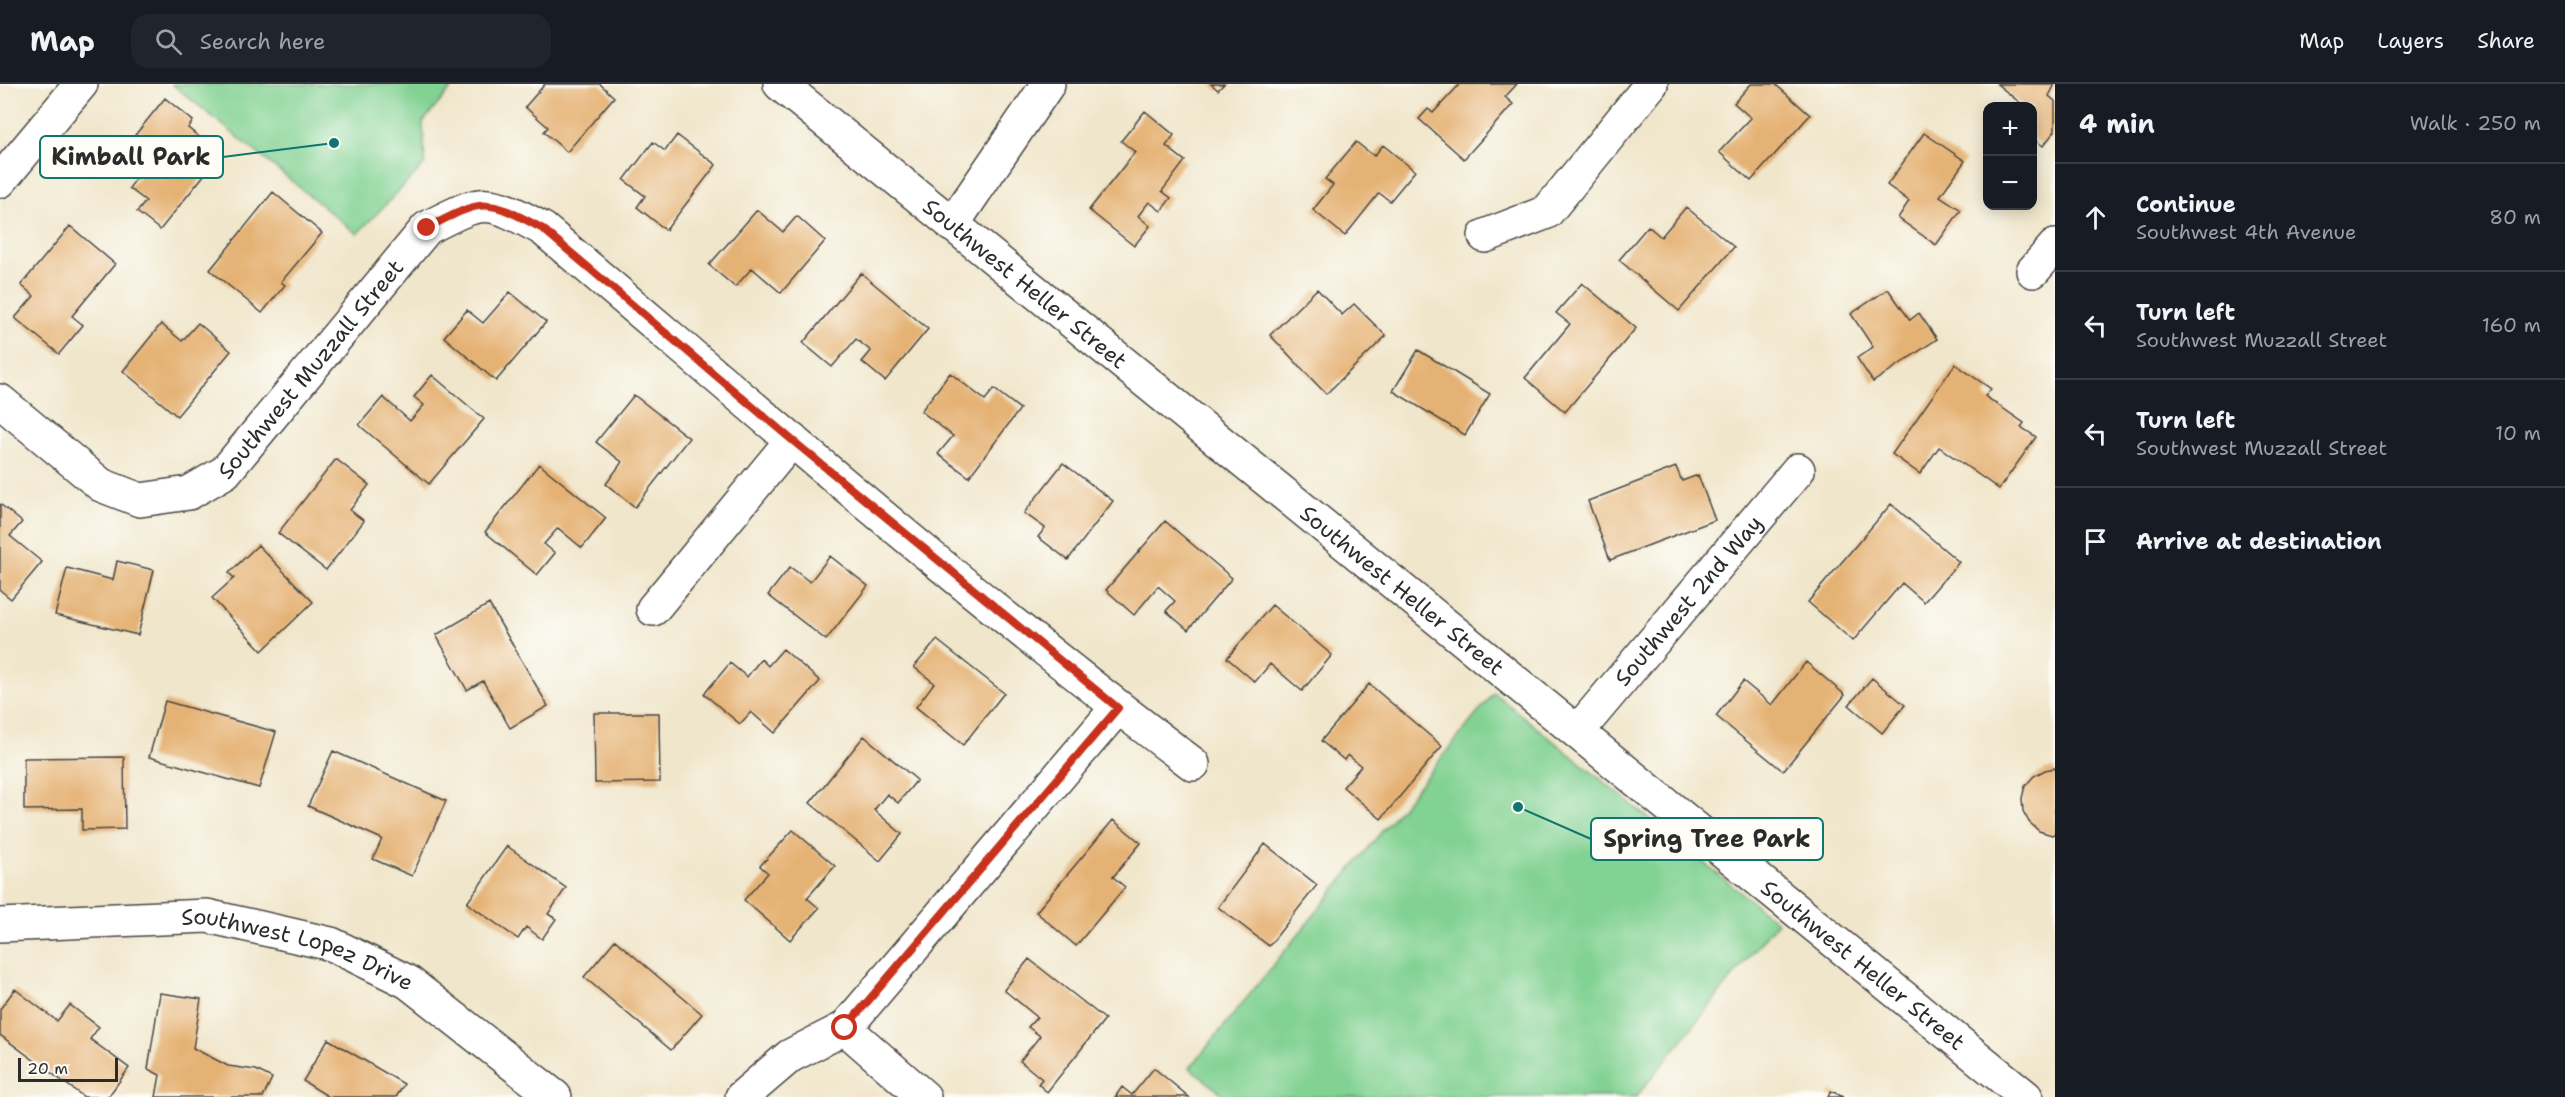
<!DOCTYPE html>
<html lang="en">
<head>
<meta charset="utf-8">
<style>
  body { margin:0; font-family:"Shantell Sans",sans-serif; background:#20242c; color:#f1f3f6 }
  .controls { position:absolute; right:18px; top:18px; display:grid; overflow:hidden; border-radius:12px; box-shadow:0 3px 15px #0003 }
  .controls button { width:54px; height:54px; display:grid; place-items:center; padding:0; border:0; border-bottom:2px solid #363941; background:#171b24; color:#f1f3f6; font:30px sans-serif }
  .scale { position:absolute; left:18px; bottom:15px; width:100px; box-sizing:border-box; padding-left:6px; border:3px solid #2b2b2b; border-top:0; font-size:16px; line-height:21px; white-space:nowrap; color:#2b2b2b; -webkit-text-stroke:4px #fdfcf7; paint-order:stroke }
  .stop { position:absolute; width:18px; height:18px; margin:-14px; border:4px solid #c8321e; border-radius:50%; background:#fff }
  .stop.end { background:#c8321e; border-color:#fff; box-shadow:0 2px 6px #0008 }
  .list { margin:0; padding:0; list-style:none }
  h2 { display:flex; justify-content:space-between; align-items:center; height:78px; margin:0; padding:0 24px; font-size:26px }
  h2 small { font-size:20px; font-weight:400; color:#9ea1a6 }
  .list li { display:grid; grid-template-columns:39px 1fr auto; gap:18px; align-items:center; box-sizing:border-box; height:108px; padding:0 24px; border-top:2px solid #363941 }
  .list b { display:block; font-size:22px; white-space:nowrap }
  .list p { margin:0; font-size:20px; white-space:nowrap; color:#9ea1a6 }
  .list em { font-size:20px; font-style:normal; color:#9ea1a6 }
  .icon { flex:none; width:33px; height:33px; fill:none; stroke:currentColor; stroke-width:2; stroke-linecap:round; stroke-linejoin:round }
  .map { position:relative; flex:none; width:2055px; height:1013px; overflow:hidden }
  header { display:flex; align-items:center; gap:36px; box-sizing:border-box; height:84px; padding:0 30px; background:#171b24; border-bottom:2px solid #363941 }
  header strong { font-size:28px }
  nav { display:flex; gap:33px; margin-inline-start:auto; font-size:21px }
  .search { width:420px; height:54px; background:#20242c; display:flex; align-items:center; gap:15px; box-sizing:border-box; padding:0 21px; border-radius:18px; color:#9ea1a6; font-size:22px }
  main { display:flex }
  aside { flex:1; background:#171b24 }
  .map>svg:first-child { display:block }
  .green { fill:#82d293; stroke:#567e5f; stroke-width:1.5 }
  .building { fill:#e5b274 }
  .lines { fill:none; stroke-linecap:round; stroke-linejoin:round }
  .minor-casing { stroke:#494743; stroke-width:36 }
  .tertiary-casing { stroke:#494743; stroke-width:36 }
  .minor { stroke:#fff; stroke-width:33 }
  .tertiary { stroke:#fff; stroke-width:33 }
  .route { stroke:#c8321e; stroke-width:8 }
  .labels { text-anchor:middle; stroke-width:5; stroke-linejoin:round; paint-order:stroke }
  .street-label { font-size:22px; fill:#2b2b2b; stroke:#fdfcf7 }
  .leader { fill:none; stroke:#0f766e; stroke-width:2 }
  .callout-dot { fill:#0f766e; stroke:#fdfcf7; stroke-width:2 }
  .callout { fill:#fdfcf7; stroke:#0f766e; stroke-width:2 }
  .callout-label { font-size:24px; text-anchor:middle; font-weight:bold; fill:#2b2b2b }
</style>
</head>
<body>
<header>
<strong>Map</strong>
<div class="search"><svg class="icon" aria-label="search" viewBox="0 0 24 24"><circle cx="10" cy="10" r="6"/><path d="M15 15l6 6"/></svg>Search here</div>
<nav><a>Map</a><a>Layers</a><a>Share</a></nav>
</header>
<main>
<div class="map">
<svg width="2055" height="1013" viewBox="0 0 2055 1013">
  <rect width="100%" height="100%" fill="#fdfcf7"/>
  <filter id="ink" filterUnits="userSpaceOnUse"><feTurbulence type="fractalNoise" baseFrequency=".0167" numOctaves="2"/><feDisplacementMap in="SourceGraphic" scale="12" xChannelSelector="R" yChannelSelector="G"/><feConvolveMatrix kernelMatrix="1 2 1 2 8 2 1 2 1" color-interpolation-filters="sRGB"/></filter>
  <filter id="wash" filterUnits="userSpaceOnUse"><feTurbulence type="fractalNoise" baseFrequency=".008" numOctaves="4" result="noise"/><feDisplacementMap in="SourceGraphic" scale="24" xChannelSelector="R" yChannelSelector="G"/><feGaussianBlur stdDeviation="1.35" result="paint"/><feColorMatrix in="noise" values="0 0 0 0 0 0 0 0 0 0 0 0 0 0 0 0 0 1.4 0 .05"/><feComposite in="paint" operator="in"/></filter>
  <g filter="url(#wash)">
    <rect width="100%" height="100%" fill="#f0e6cb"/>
    <path class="green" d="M172,0H455L423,38L425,80L357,150Z
      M1494,609L1777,838L1636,1013H1226L1190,984Z"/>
    <g id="blocks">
      <path class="building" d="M545,0H600L614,13L567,68L544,48L548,43L525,23Z
        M1211,0H1224L1218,6Z
        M1460,0H1517L1505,13L1513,20L1464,75L1419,35L1428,25L1433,29Z
        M1751,0H1775L1810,31L1751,97L1719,68L1751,34L1734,19Z
        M1997,0H2055L2049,12L2055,17V47L2043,62L2032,53V22H2024Z
        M165,14L193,37L188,44L221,70L160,146L137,128L146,117L129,104L144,85L140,81L150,69L132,55Z
        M1145,27L1174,51L1166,62L1185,77L1162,107L1171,114L1161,127L1149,118L1138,132L1150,142L1134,162L1089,126L1135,68L1121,57Z
        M1924,49L1965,77L1940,112L1961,126L1936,161L1898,134L1909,117L1887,101Z
        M677,51L716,81L666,146L637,123L645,112L624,96L653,58L665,67Z
        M1356,58L1374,72L1383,61L1415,87L1390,117L1379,109L1345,152L1313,126L1333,101L1325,95Z
        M273,108L322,149L281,198L285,201L262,229L210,186Z
        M1686,123L1734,163L1679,227L1619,176L1648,142L1661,153Z
        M757,126L783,148L797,132L825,157L781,209L752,184L735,203L709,181Z
        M70,142L115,180L72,232L83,241L59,270L15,234L34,212L21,201Z
        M861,189L928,245L885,297L862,278L871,267L856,255L832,283L803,259Z
        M1582,199L1636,244L1565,328L1525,294L1570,240L1556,229Z
        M1317,205L1342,231L1354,220L1386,252L1326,310L1270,251Z
        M1888,205L1910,236L1919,229L1937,255L1873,298L1857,274L1873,263L1851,230Z
        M510,208L546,238L496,297L444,253L467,226L483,239Z
        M198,239L231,267L177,332L123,287L161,240L182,257Z
        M1418,266L1490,310L1465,351L1393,307Z
        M1955,280L1991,305L1985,312L2024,339L2021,343L2036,353L1999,405L1939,363L1920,390L1892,370Z
        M950,289L985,316L994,305L1020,325L969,393L938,370L953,352L921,327Z
        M432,291L484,335L429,400L359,341L383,313L410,337L424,321L414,313Z
        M634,311L689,354L635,423L606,400L622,378L596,358Z
        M336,375L369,401L350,426L364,437L326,486L278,449Z
        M1063,379L1113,417L1068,476L1038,453L1045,444L1024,429Z
        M539,380L606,434L582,464L558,444L544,460L555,469L537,491L485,448Z
        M1676,383L1682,397L1698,391L1715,436L1610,476L1588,417Z
        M0,420L22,438L10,452L42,478L11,515L0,506Z
        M1891,420L1959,478L1924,518L1902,499L1853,557L1808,518Z
        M1165,437L1232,494L1188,546L1166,527L1175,517L1158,502L1134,531L1106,506Z
        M258,461L313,518L262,567L212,514L234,494L229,489Z
        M830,472L868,502L826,556L768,511L790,483L810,498Z
        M117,477L154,486L138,551L55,531L67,484L113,496Z
        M489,520L548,622L510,644L483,597L467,606L436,551Z
        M1272,521L1332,571L1302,607L1270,580L1255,598L1227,574Z
        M937,556L1004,609L963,661L916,623L934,599L914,583Z
        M783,565L820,597L775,649L751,628L740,640L704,610L730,579L747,593L761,575L768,582Z
        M1806,578L1845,611L1783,687L1716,632L1743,597L1772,621Z
        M1872,594L1905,621L1882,649L1849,621Z
        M1369,600L1442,662L1381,735L1343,703L1361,682L1348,671L1344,676L1321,657Z
        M165,617L276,648L259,704L149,673Z
        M594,629H659L660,698L595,699Z
        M864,652L917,696L898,719L887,710L874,726L902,750L880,777L810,719Z
        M333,667L446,717L412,792L373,775L382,755L308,722Z
        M124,673L125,745L82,746V725L24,726V674Z
        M2055,684V750L2052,751L2039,747L2029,738L2023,727L2022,714L2025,702L2034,692L2045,686Z
        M1113,736L1141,759L1113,793L1125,803L1076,862L1036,828Z
        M793,746L835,782L807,814L819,824L790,856L744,816L768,789L760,782Z
        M1265,760L1317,801L1269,862L1218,823Z
        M507,762L566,804L548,830L556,835L542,855L526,843L518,855L467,819Z
        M615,856L702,930L671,966L584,893Z
        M1029,875L1105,935L1047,1008L1038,1000L1042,995L1020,977L1040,952L1028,943L1037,933L1004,906Z
        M15,905L57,937L70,921L99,943L90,955L129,984L108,1013H84L0,951V925Z
        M160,909L201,915L193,964L228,982L256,986L272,994L263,1013H156L160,991L148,985Z
        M328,955L404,1000L396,1013H329L303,997Z
        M1154,984L1189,1013H1115L1122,1003L1132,1011Z
        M1831,1007L1844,1013H1828Z"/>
    </g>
  </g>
  <g filter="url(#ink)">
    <use href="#blocks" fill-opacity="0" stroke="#494743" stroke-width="1.5"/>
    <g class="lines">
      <g class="minor-casing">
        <g id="minor">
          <path d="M952,141L1048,0"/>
          <path d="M1485,152L1547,128L1651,0"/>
          <path d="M2033,187L2055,162"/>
          <path id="s1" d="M0,317L101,401L140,416L189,409L225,388L427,144C485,114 486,114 543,145C757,326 969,512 1193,680"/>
          <path d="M653,525L792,356"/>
          <path id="s2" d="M1578,647L1798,386"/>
          <path id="s3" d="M0,841L207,832L331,860L408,898L555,1013"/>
          <path d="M845,944L924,1013"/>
          <path d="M742,1013L790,972L845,944L1118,623"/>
        </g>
      </g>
      <g class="tertiary-casing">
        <g id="tertiary">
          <path id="s4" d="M780,0L2026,1013"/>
          <path d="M0,97L81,0"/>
        </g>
      </g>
      <use href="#minor" class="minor"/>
      <use href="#tertiary" class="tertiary"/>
    </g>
  </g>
  <g class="lines" filter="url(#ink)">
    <path class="route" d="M427,144C485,114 486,114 543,145L792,356L1118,624L845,944"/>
  </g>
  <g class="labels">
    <g class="street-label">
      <text dy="8" stroke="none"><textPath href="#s4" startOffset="316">Southwest Heller Street</textPath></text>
      <text dy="8" stroke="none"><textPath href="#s1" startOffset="398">Southwest Muzzall Street</textPath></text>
      <text dy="8" stroke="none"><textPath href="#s4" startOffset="802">Southwest Heller Street</textPath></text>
      <text dy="8" stroke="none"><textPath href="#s2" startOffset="171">Southwest 2nd Way</textPath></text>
      <text dy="8" stroke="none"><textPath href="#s3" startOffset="303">Southwest Lopez Drive</textPath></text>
      <text dy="8" stroke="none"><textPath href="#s4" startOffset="1396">Southwest Heller Street</textPath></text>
    </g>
  </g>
  <path class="leader" d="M334 59L223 73M1518 723L1591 755"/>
  <g class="callout-dot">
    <circle cx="334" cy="59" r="6"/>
    <circle cx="1518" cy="723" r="6"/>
  </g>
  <g class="callout">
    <rect x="40" y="52" width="183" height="42" rx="6"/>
    <rect x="1591" y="734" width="232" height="42" rx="6"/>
  </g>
  <g class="callout-label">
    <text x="131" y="81">Kimball Park</text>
    <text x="1707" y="763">Spring Tree Park</text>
  </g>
</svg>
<div class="controls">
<button>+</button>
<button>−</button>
</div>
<div class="scale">20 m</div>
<div class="stop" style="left:845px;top:944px"></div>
<div class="stop end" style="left:427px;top:144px"></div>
</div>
<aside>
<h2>4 min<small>Walk · 250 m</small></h2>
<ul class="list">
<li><svg class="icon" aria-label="ahead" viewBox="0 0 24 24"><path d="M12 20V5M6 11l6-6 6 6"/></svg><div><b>Continue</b><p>Southwest 4th Avenue</p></div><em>80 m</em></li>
<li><svg class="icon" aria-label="left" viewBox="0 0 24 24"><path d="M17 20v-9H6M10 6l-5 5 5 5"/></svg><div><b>Turn left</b><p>Southwest Muzzall Street</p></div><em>160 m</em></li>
<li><svg class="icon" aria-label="left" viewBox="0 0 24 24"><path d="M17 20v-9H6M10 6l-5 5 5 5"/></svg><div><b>Turn left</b><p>Southwest Muzzall Street</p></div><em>10 m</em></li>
<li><svg class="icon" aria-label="arrive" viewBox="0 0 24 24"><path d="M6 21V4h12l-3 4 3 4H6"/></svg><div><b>Arrive at destination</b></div></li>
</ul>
</aside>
</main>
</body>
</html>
